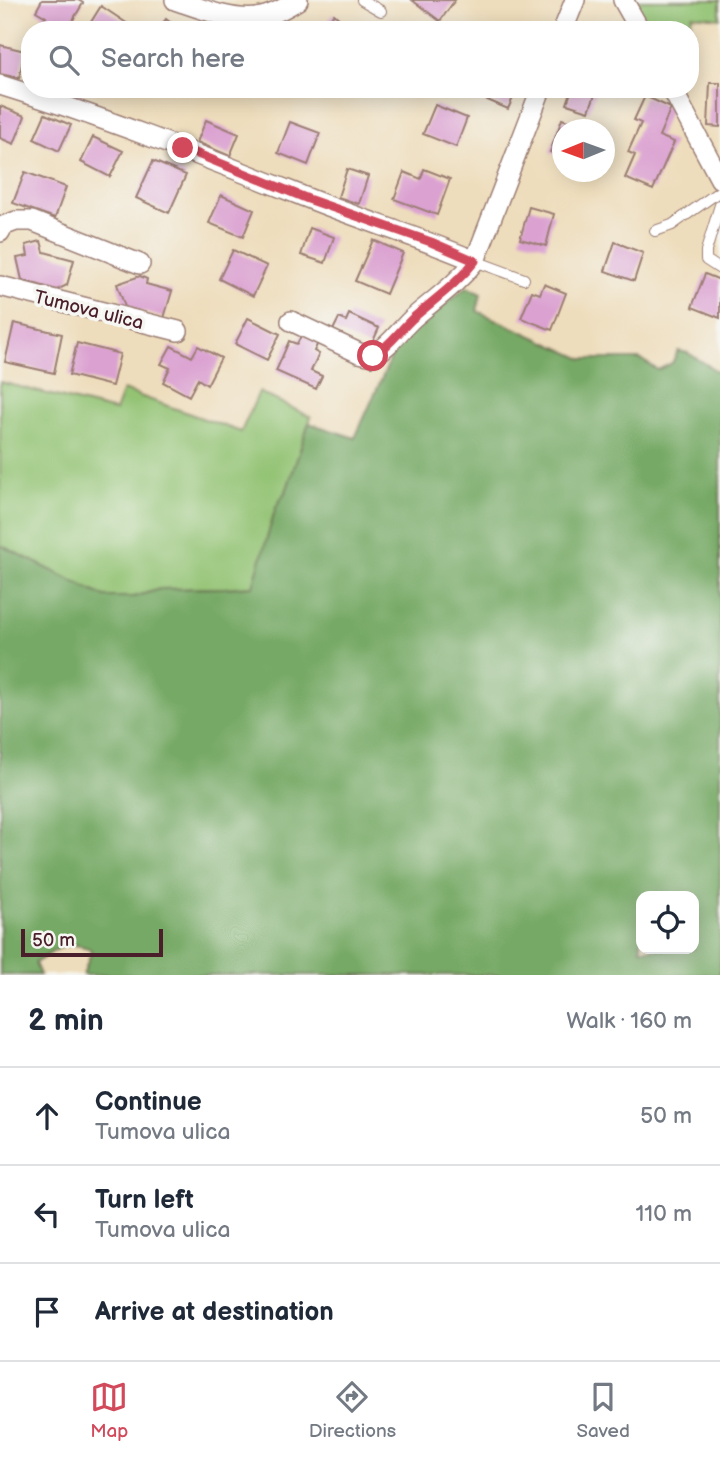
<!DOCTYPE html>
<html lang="en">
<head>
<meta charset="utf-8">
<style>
  body { margin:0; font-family:"Balsamiq Sans",sans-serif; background:#f6f6f7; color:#1f2937 }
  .controls { position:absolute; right:21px; bottom:21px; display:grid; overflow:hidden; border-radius:14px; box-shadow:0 4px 18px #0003 }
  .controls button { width:63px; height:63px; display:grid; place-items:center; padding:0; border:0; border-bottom:2px solid #e0e1e3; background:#fff; color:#1f2937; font:35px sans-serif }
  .compass { position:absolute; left:552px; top:119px; width:63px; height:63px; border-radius:50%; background:#fff; box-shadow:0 4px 18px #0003; rotate:269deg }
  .scale { position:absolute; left:21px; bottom:18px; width:142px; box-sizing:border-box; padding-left:7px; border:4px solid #4a1f2b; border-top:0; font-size:19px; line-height:24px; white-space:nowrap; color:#4a1f2b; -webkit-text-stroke:5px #f6f6f2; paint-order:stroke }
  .stop { position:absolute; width:21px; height:21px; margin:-16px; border:5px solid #d1495b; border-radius:50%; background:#fff }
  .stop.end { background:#d1495b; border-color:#fff; box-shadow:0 2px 7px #0008 }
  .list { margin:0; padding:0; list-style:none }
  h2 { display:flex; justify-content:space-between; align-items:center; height:91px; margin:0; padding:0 28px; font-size:30px }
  h2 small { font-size:23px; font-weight:400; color:#747a83 }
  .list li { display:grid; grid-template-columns:46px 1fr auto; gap:21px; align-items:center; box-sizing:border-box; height:98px; padding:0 28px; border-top:2px solid #e0e1e3 }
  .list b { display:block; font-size:26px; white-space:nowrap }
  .list p { margin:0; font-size:23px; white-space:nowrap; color:#747a83 }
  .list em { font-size:23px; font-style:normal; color:#747a83 }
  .icon { flex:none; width:38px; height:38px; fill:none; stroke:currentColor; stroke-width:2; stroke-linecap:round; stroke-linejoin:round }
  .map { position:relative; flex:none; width:720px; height:975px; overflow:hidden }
  .search { position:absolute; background:#fff; box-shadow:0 4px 18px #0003; left:21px; right:21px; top:21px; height:77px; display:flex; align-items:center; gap:18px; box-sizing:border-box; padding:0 24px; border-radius:28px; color:#747a83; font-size:26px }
  .sheet { height:385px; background:#fff }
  nav { display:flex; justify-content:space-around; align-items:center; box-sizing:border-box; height:98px; border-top:2px solid #e0e1e3; background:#fff; font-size:19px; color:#747a83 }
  nav a { display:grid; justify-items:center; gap:4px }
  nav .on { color:#d1495b }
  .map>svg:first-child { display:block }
  .green { fill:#93c373; stroke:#6e714f; stroke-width:2 }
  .forest { fill:#76a965; stroke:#606448; stroke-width:2; fill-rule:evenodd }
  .building { fill:#dba2d1 }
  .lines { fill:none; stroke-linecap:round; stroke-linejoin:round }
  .lane-casing { stroke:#9c7e74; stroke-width:12 }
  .street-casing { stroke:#9c7e74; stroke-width:22 }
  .lane { stroke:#fff; stroke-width:10 }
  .street { stroke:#fff; stroke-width:19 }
  .route { stroke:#d1495b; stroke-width:9 }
  .labels { text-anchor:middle; stroke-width:7; stroke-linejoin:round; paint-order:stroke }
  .street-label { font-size:19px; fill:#4a1f2b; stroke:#f6f6f2 }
</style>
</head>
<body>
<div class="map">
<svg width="720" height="975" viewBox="0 0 720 975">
  <rect width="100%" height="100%" fill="#f6f6f2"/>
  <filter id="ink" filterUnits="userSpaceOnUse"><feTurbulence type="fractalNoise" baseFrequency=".0143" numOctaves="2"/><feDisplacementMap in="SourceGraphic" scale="14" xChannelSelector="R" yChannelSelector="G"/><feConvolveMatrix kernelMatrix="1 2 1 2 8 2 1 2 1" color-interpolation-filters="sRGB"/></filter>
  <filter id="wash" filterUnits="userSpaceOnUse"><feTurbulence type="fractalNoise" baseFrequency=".00686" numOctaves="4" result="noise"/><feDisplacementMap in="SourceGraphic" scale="28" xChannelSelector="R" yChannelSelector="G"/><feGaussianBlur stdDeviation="1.57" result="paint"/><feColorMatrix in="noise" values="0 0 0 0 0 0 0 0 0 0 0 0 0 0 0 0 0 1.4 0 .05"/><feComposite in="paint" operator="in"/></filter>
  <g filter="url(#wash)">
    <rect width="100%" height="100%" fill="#eeddbc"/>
    <path class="green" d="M630,0H720V18L692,15L689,30H646Z
      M0,382L115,411L123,390L241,432L259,392L311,417L287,489L276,507L254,586L225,588L160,589L134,597H105L0,545Z"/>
    <path class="forest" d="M467,287L481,294L477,311L583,359H640L658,370L672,363L678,351L688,353L720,373V975H83L92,950C66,938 57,950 35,963L40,975H0V545L105,597H134L160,589L225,588L253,586L276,507L287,489L309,423L355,438L396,347L408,334ZM641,896H694V949H641Z"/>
    <g id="blocks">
      <path class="building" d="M42,0H78L83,3L67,30H53L42,23L46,17L36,11Z
        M412,0H455L440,21Z
        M101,6L131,26L129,30H86Z
        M334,14L352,30H321Z
        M166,19L180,30H158Z
        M0,45L25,51L19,78L0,74Z
        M710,83H720V127L708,126Z
        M56,89H84L81,98Z
        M462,89H517L508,109Z
        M572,89H597L589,111L567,104Z
        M645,96L671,108L659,136L674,142L653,190L625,178L635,155L628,152L641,123L634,120Z
        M435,105L467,118L456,147L423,134Z
        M0,106L25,116L14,144L0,138Z
        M45,114L71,125L59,151L34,139Z
        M562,119L589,129L562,130V157L550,152Z
        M206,120L239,134L230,156L197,142Z
        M290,122L320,133L308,165L278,153Z
        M93,137L123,151L110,177L81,162Z
        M153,161L186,175L169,213L136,198Z
        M347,169L368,176L359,204L338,197Z
        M424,169L450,179L437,215L394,199L404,172L421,179Z
        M25,172L66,187L55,218L13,203Z
        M221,195L254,210L243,237L209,223Z
        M529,207L554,214L546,246L520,239Z
        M310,228L334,237L325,263L301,255Z
        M373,240L403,253L386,294L355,281Z
        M41,241L44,252L74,260L67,285L57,290L22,280L17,258L28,256L26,245Z
        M615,242L643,253L634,281L605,271Z
        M233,250L267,266L253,296L219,279Z
        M705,274L720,280V318L692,307Z
        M140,276L147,279L146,284L172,291L164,318L125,307L117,284Z
        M544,284L566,293L552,330L521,318L532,291L540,294Z
        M349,314L379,328L370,348L333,330L339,318L346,321Z
        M248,318L280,334L267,360L235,344Z
        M14,323L62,334L54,373L5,362Z
        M302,334L319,341L314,351L319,354L311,371L322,376L316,389L276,371L289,341L297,344Z
        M77,343L120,354L112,386L69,375Z
        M171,346L192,357L198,346L221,358L207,385L198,379L189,396L163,382L170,368L161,364Z"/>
    </g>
  </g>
  <g filter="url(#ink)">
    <use href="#blocks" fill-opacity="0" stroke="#9c7e74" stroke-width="2"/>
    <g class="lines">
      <g class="lane-casing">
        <path id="lane" d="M362,0L381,11
          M720,205L706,251V260L720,269
          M655,231L672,225L720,191
          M475,261L524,279"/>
      </g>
      <g class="street-casing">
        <path id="street" d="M175,0C199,8 231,21 257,18C270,16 287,7 298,0
          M623,0L640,30
          M563,30L575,0
          M0,85C104,117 204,157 305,197C362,220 419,237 475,261
          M672,89L720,179
          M0,232L3,226L16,221H32L140,264
          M0,286L178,331
          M291,321L359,353L373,356C390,346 399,331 413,318C435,299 457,284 475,261L541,89"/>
      </g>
      <use href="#lane" class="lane"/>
      <use href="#street" class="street"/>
    </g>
  </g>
  <g class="lines" filter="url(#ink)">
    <path class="route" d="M183,148L308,199L431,242L475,261C457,284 435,299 413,318C399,331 390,346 373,356"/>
  </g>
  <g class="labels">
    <g class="street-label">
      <text transform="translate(89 309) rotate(14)" y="7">Tumova ulica</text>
    </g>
  </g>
</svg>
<div class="controls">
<button><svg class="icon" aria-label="locate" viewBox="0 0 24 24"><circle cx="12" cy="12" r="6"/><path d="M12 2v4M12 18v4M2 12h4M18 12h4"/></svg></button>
</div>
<svg class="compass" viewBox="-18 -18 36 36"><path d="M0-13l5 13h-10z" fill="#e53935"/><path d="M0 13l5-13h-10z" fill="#747a83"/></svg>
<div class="scale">50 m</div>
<div class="stop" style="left:373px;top:356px"></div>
<div class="stop end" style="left:183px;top:148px"></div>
<div class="search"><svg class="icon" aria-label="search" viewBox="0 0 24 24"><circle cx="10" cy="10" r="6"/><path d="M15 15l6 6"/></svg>Search here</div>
</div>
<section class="sheet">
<h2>2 min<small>Walk · 160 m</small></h2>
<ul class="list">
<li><svg class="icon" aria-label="ahead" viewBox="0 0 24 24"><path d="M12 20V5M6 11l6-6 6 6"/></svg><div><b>Continue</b><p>Tumova ulica</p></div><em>50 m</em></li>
<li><svg class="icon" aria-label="left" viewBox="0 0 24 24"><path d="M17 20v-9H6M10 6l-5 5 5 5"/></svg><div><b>Turn left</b><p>Tumova ulica</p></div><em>110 m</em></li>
<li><svg class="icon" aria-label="arrive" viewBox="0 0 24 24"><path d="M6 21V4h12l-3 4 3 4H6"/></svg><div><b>Arrive at destination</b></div></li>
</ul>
</section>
<nav>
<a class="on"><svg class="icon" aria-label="map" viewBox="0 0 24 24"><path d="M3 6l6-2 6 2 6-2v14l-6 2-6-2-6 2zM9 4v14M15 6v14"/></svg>Map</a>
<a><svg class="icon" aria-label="directions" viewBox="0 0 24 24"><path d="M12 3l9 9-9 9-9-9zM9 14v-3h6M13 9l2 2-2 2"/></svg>Directions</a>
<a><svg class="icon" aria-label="saved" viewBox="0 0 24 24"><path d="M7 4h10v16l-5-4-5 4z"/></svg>Saved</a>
</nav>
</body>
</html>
